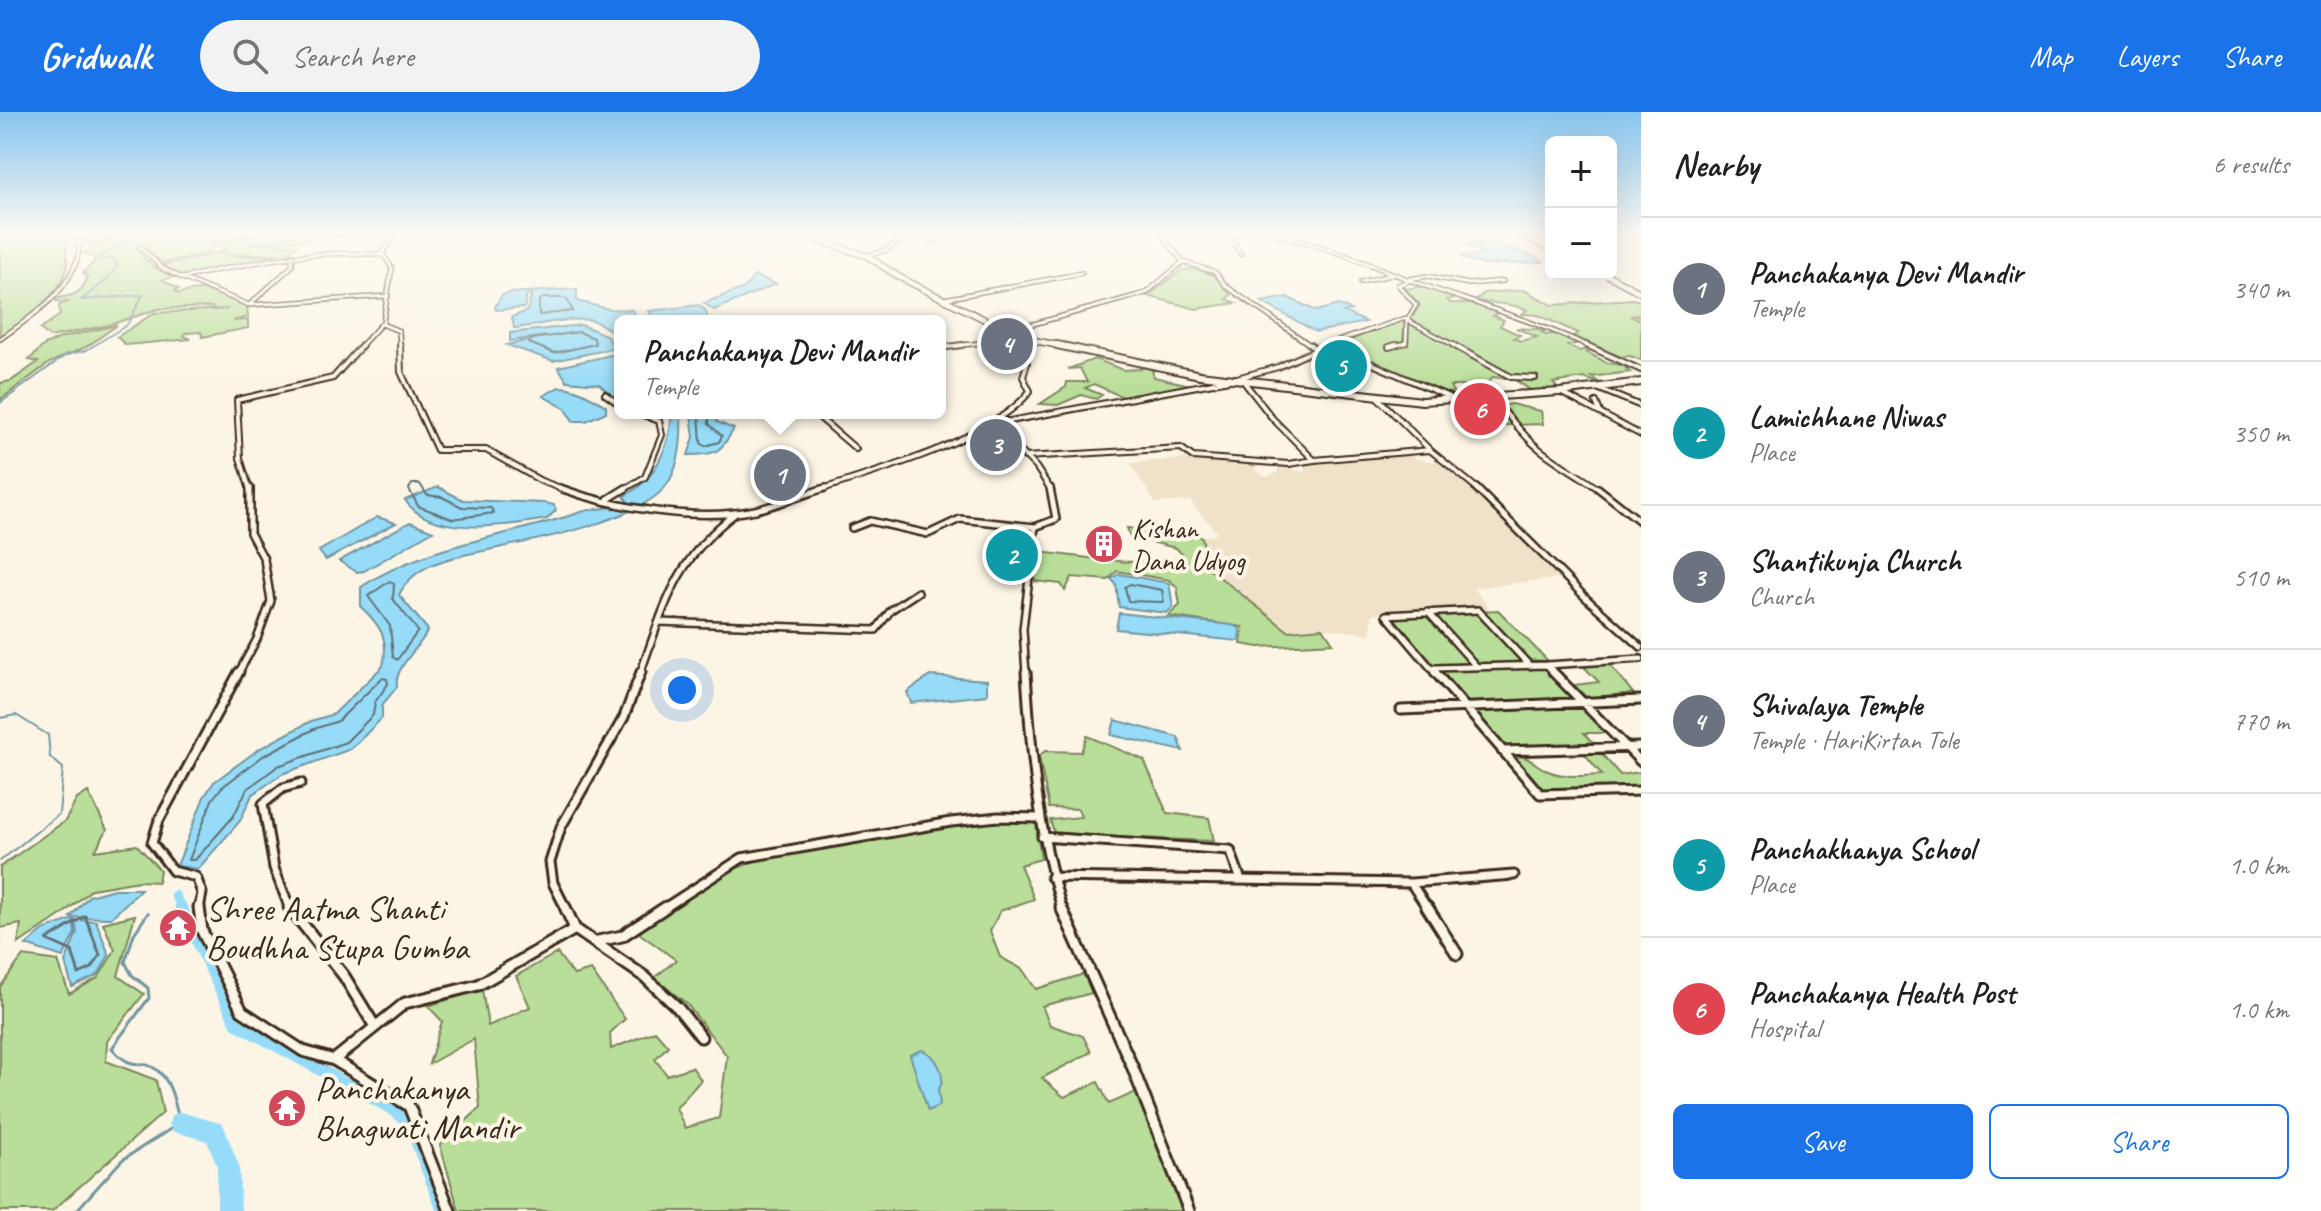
<!DOCTYPE html>
<html lang="en">
<head>
<meta charset="utf-8">
<style>
  body { margin:0; font-family:Caveat,sans-serif; background:#f2f2f2; color:#202124 }
  .controls { position:absolute; right:24px; top:24px; display:grid; overflow:hidden; border-radius:12px; box-shadow:0 8px 32px #0002 }
  .controls button { width:72px; height:72px; display:grid; place-items:center; padding:0; border:0; border-bottom:2px solid #e0e0e0; background:#fff; color:#202124; font:40px sans-serif }
  .you { position:absolute; left:682px; top:578px; width:28px; height:28px; margin:-20px; border:6px solid #fff; border-radius:50%; background:#1a73e8; box-shadow:0 0 0 12px #1a73e833 }
  .badge { display:grid; place-items:center; width:52px; height:52px; border-radius:50%; background:#1a73e8; color:#fff; font-size:26px; font-weight:700 }
  .pin { position:absolute; translate:-50% -50%; border:4px solid #fff; box-shadow:0 2px 8px #0006 }
  .popup { position:absolute; left:614px; top:203px; width:332px; height:104px; box-sizing:border-box; display:grid; place-content:center; border-radius:12px; background:#fff; filter:drop-shadow(0 2px 6px #0005); font-size:26px; white-space:nowrap; color:#757577 }
  .popup b { font-size:30px; color:#202124 }
  .popup::after { content:''; position:absolute; left:50%; top:100%; margin-left:-16px; border:16px solid transparent; border-top-color:#fff }
  .list { margin:0; padding:0; list-style:none }
  h2 { display:flex; justify-content:space-between; align-items:center; height:104px; margin:0; padding:0 32px; font-size:34px }
  h2 small { font-size:26px; font-weight:400; color:#757577 }
  .list li { display:grid; grid-template-columns:52px 1fr auto; gap:24px; align-items:center; box-sizing:border-box; height:144px; padding:0 32px; border-top:2px solid #e0e0e0 }
  .list b { display:block; font-size:30px; white-space:nowrap }
  .list p { margin:0; font-size:26px; white-space:nowrap; color:#757577 }
  .list em { font-size:26px; font-style:normal; color:#757577 }
  .actions { display:flex; gap:16px; padding:24px 32px }
  .actions a { flex:1; padding:18px 0; border:2px solid #1a73e8; border-radius:12px; text-align:center; font-size:28px; color:#1a73e8 }
  .actions .main { background:#1a73e8; color:#fff }
  .icon { flex:none; width:44px; height:44px; fill:none; stroke:currentColor; stroke-width:2; stroke-linecap:round; stroke-linejoin:round }
  .map { position:relative; flex:none; width:1641px; height:1099px; overflow:hidden }
  header { display:flex; align-items:center; gap:48px; box-sizing:border-box; height:112px; padding:0 40px; background:#1a73e8; color:#fff }
  header strong { font-size:38px }
  nav { display:flex; gap:44px; margin-inline-start:auto; font-size:28px }
  .search { width:560px; height:72px; background:#f2f2f2; display:flex; align-items:center; gap:20px; box-sizing:border-box; padding:0 28px; border-radius:44px; color:#757577; font-size:30px }
  main { display:flex }
  aside { flex:1; background:#fff }
  .map>svg:first-child { display:block }
  .built { fill:#f0e2c9 }
  .green { fill:#b9de99; stroke:#7a845c; stroke-width:2 }
  .water { fill:#96dcf8; stroke:#7295a1; stroke-width:2 }
  .lines { fill:none; stroke-linecap:round; stroke-linejoin:round }
  .shore-far1 { stroke:#5f7175; stroke-width:2 }
  .shore { stroke:#5f7175; stroke-width:3 }
  .stream-far1 { stroke:#7295a1; stroke-width:2 }
  .stream { stroke:#7295a1; stroke-width:3 }
  .canal-far1 { stroke:#96dcf8; stroke-width:9 }
  .canal { stroke:#96dcf8; stroke-width:12 }
  .river { fill:#96dcf8; fill-rule:evenodd }
  .street-far4-casing { stroke:#3b2a1e; stroke-width:6 }
  .street-far3-casing { stroke:#3b2a1e; stroke-width:8 }
  .street-far2-casing { stroke:#3b2a1e; stroke-width:10 }
  .street-far1-casing { stroke:#3b2a1e; stroke-width:13 }
  .street-casing { stroke:#3b2a1e; stroke-width:15 }
  .secondary-far1-casing { stroke:#3b2a1e; stroke-width:8 }
  .secondary-casing { stroke:#3b2a1e; stroke-width:10 }
  .street-far4 { stroke:#fcf5e5; stroke-width:3 }
  .street-far3 { stroke:#fcf5e5; stroke-width:4 }
  .street-far2 { stroke:#fcf5e5; stroke-width:5 }
  .street-far1 { stroke:#fcf5e5; stroke-width:7 }
  .street { stroke:#fcf5e5; stroke-width:9 }
  .secondary-far1 { stroke:#fcf5e5; stroke-width:5 }
  .secondary { stroke:#fcf5e5; stroke-width:6 }
  .labels { text-anchor:middle; stroke-width:8; stroke-linejoin:round; paint-order:stroke }
  .poi-label { font-size:28px; fill:#3b2a1e; stroke:#fcf5e5; text-anchor:start }
  .near-poi-label { font-size:34px; fill:#3b2a1e; stroke:#fcf5e5; text-anchor:start }
</style>
</head>
<body>
<header>
<strong>Gridwalk</strong>
<div class="search"><svg class="icon" aria-label="search" viewBox="0 0 24 24"><circle cx="10" cy="10" r="6"/><path d="M15 15l6 6"/></svg>Search here</div>
<nav><a>Map</a><a>Layers</a><a>Share</a></nav>
</header>
<main>
<div class="map">
<svg width="1641" height="1099" viewBox="0 0 1641 1099">
  <rect width="100%" height="100%" fill="#fcf5e5"/>
  <filter id="ink" filterUnits="userSpaceOnUse"><feTurbulence type="fractalNoise" baseFrequency=".0125" numOctaves="2"/><feDisplacementMap in="SourceGraphic" scale="16" xChannelSelector="R" yChannelSelector="G"/><feConvolveMatrix kernelMatrix="1 2 1 2 8 2 1 2 1" color-interpolation-filters="sRGB"/></filter>
  <g filter="url(#ink)">
    <path class="built" d="M1405,340L1419,348L1442,350L1456,360L1515,414L1562,466L1473,476L1490,496L1373,502L1370,522L1323,516L1288,519L1208,456L1202,425L1218,422L1190,389L1155,391L1130,351L1193,346L1262,352L1254,357L1265,365L1277,361L1278,353L1304,360L1305,350Z"/>
    <path class="green" d="M5,123H66C63,134 70,148 66,160C57,185 21,210 0,226V128Z
      M129,123H254L210,129V125L202,124L203,134L213,140L161,151L144,133L138,134C142,150 158,158 173,165L163,168L179,177L175,179L178,182C203,173 225,181 247,193L248,205L233,209L248,208V216L202,225L201,220L185,221L184,224L191,227L126,233L117,225L154,201L228,197L214,198L212,195L158,197L109,213L50,225L40,217L60,203L59,193L69,190L56,189L57,186C72,184 83,182 87,165L83,161L96,148L84,141L116,125Z
      M261,123H362L250,132L298,133L288,142H236L221,138L226,136L212,134L211,131Z
      M218,141L230,144H277L183,165L163,153Z
      M1197,157L1215,164L1231,183L1226,187L1236,191L1196,197L1148,184L1182,158Z
      M1402,173L1407,177L1422,174L1457,186L1447,188L1450,191L1476,192L1500,199L1493,204L1504,208L1500,214L1520,223L1514,226L1520,229L1537,225L1516,216L1550,218L1541,220L1546,223L1558,221L1578,231L1568,234L1580,239L1589,236L1592,237L1586,240L1607,251L1632,254L1626,257L1630,260L1591,265L1602,272L1583,266L1553,271L1558,277L1532,279L1515,268L1493,265L1485,274H1450L1453,280L1448,281L1335,234L1405,207L1403,231L1387,236L1408,233L1409,209L1508,265L1538,267L1516,265L1410,208L1420,193Z
      M1524,178L1552,193L1632,187L1641,189V203L1630,204L1641,208V248L1630,244L1621,245L1573,224L1578,221L1538,203L1522,202L1527,198C1511,190 1493,193 1476,188L1484,181Z
      M117,213L88,234L49,251L0,288V271L11,269L38,250L29,248L43,234L60,226Z
      M1095,247L1123,258L1141,257L1138,253L1156,258L1152,259L1154,265L1195,274L1127,287L1094,272L1085,276L1102,283L1096,287L1081,283L1058,293L1040,292L1066,275L1067,270H1087L1080,256L1068,257Z
      M1511,292L1541,299L1543,312L1486,314L1493,311L1487,303L1497,302L1488,297Z
      M1127,416L1202,425L1208,456L1288,519L1323,516L1333,531L1259,535L1241,532L1243,515L1168,504L1180,493L1177,475L1169,468L1117,459L1108,468L1072,465L1065,479L1061,472L1035,469L1037,440C1070,442 1159,460 1183,443L1176,436L1130,425Z
      M1498,498L1548,549L1527,548L1481,499Z
      M1477,499L1526,553L1476,552L1431,501Z
      M1426,502L1470,551L1435,554L1391,504Z
      M1608,551L1633,581L1587,586L1574,573L1599,570L1584,555Z
      M1545,555L1575,586L1466,592L1439,559Z
      M1581,593L1608,621H1584L1594,632L1505,636L1473,598Z
      M1087,624L1144,648L1167,701L1209,706L1214,729L1055,723L1050,708L1081,705L1078,697L1049,696L1039,644L1045,639L1081,640Z
      M1584,641H1601L1620,663L1641,660V676L1540,678L1512,644C1530,643 1532,652 1548,659C1564,666 1585,664 1602,663Z
      M88,680L107,718L95,739L137,733L160,758L158,770L139,769L92,777L64,801L18,832L21,812L0,816V755L65,709L77,687Z
      M1002,707L1036,711L1041,747L1020,753L1034,787L1000,799L990,819L1000,845L1022,857L1036,877L1084,862L1092,881L1042,894L1050,913L1083,924L1091,940L1042,966L1064,985L1098,970L1109,992L1136,980L1182,1099H459L440,1033L480,996L474,927L429,952L442,909L428,894L482,877L488,914L530,895L516,864L557,841L574,863L591,858L625,907L610,921L611,937L655,919L668,934L655,947L667,963L692,955L701,968L676,996L685,1016L719,1006L727,944L686,891L654,866L676,848L639,821L718,764L760,747Z
      M135,803L118,864L144,882L107,929L106,949L156,968L163,1001L52,1099H0V875L23,844L58,849L69,882L98,866L115,838L103,811Z"/>
    <path class="water" d="M1492,130L1517,138L1511,140L1520,139L1544,150L1484,153L1461,145L1485,142L1465,132Z
      M755,164L776,172L714,198L704,191L744,176Z
      M574,177L577,178V189L609,197L632,198L639,209H620V219C607,220 602,210 590,208C566,206 541,212 518,216H514L512,205L527,199L532,182L527,183L524,196L496,198L495,195L502,183L510,181Z
      M1287,185L1316,199L1339,193L1351,198L1344,200L1366,210L1316,220L1262,190Z
      M699,193L706,199L708,209H654L649,199Z
      M581,213L606,223L615,236L553,249L507,233L547,224L510,229V221Z
      M620,241V290L599,272L567,269L558,255Z
      M559,275C576,275 591,285 606,294V300L586,309H573L566,297L543,284Z
      M672,301L681,304C682,326 680,355 666,374C638,410 527,430 483,439C451,446 414,451 399,483L428,518C420,536 394,554 397,575L382,593V606L351,637L282,662L252,683L240,709L198,757L177,754L204,685L214,670L259,637L311,609L334,602L383,554C389,526 381,514 361,495V475C425,432 509,425 581,400C595,396 616,397 628,390L624,384C655,369 670,334 672,301Z
      M716,301L717,310L734,317C719,340 719,343 688,343L694,325L691,302Z
      M438,375L463,388L545,391L554,393L556,398L547,407C507,414 429,426 405,388Z
      M377,405L396,411L326,448L319,439Z
      M410,410L433,419L364,459L357,460L339,449Z
      M1119,462L1169,471L1173,495L1167,501L1119,495L1116,472L1111,467Z
      M1119,501L1232,513L1240,516L1239,529L1116,517Z
      M930,564L987,568V583L911,591L907,580Z
      M1115,608L1178,625L1183,639L1111,623Z
      M114,777H141L111,806L70,805L89,784Z
      M73,807L75,821L63,845L26,833L43,818Z
      M75,808L96,809L109,843L98,863L72,875L65,850L77,821Z
      M922,938C935,942 949,964 938,978L940,993L928,999L910,943Z"/>
    <g class="lines">
      <path class="shore-far1" d="M543,186H566L573,199L539,203V189Z
        M579,220L594,226L595,232L554,241L529,231L532,227Z
        M699,301L701,331L705,334L719,330L722,324L709,312V301
        M412,372H420L427,383L442,385L462,395L491,396L494,401L452,407L418,394L409,377Z
        M390,469L394,472L393,487L418,519L397,548L393,545L390,514L368,484Z
        M1130,472L1162,478L1164,490L1128,489L1125,475Z
        M382,566L387,567L388,572L375,590L373,603L346,630L278,654L247,677L233,705L195,748H189L212,688L221,676L263,644L314,617L338,609Z"/>
      <path class="shore" d="M85,804L100,843L92,856L79,862L72,839L47,828Z"/>
      <path class="stream-far1" d="M320,123H329
        M0,291L67,242L85,239L127,213L143,183L81,188L108,167L118,152L113,147L97,146L137,125L151,123
        M0,606L16,603L48,623L50,645L63,656L59,702L0,749"/>
      <path class="stream" d="M0,828V834
        M76,1099L122,1048L180,1011C175,994 172,969 157,958C140,945 134,962 112,936L149,886L148,876L132,863L125,850L134,822L148,801"/>
      <path class="canal-far1" d="M175,783L182,797"/>
      <path class="canal" d="M181,795L237,912L392,997L406,1009L415,1026L443,1099"/>
      <path class="river" d="M180,1000L223,1012L239,1054L241,1099H217V1054L207,1029L172,1019L169,1011L172,1003Z"/>
      <g class="street-far4-casing">
        <path id="street-far4" d="M1162,123L1183,150
          M1237,123L1230,126L1241,142
          M1277,123C1328,134 1374,155 1423,173C1480,193 1536,210 1591,235
          M907,124L936,128
          M77,131L123,123
          M139,134L162,156L182,166
          M383,143C308,137 254,150 182,166L249,193L388,184
          M867,144L886,138L908,123
          M1183,150L1215,160L1226,174L1313,235
          M1409,167L1427,164L1469,172L1503,169
          M1411,168L1398,173L1416,193L1407,208L1457,235
          M1361,170L1395,162
          M944,187L1082,161
          M249,193L292,154L293,143
          M382,212L399,219L400,235
          M1008,219L1146,181L1183,150
          M0,227C34,203 76,177 80,132L71,130V123
          M1331,234L1334,235
          M360,235L383,210L392,156L382,141L395,123
          M946,235L1022,226
          M1020,235L1018,230L1022,226
          M1320,235L1406,206
          M1389,235L1406,231L1407,208"/>
      </g>
      <g class="street-far3-casing">
        <path id="street-far3" d="M400,233L401,260L437,338H486L541,369L566,378
          M1310,233L1317,238
          M1453,233L1511,265L1535,266
          M1586,233L1641,258
          M1331,234L1456,288
          M1389,235L1396,233
          M940,236L962,233
          M1597,276L1641,294
          M1560,280L1641,323
          M605,282L620,293
          M1489,285C1508,300 1518,319 1537,335C1556,351 1580,363 1600,378
          M1596,290L1600,300
          M814,301L856,337
          M1430,338L1479,378
          M1025,345L1181,336L1193,345L1289,352L1314,348L1273,307L1244,270
          M1314,348L1430,338L1378,286
          M250,378L240,346L237,288L333,266L362,233
          M623,378L645,365L662,323L659,309L638,301
          M819,378C876,360 995,326 1030,279L1023,265L1027,251L1019,233
          M1051,378L1036,355L994,312L1229,268L1278,255L1326,233"/>
      </g>
      <g class="street-far2-casing">
        <path id="street-far2" d="M560,376C614,396 697,410 755,398C778,393 802,383 825,376
          M1476,376L1587,487L1641,535
          M1598,376L1641,410
          M608,387L626,376
          M852,416L870,409L928,422L960,407L1035,415
          M1428,500L1476,554
          M1386,503L1436,562
          M1386,503L1478,498L1530,554
          M659,510L876,518L891,498L918,480
          M1434,556L1547,553
          M238,562L257,527L271,489L264,447L250,421V376
          M640,562C665,493 675,447 736,401
          M1026,562L1023,517L1035,415L1056,407L1050,376
          M1555,562L1547,553L1641,547"/>
      </g>
      <g class="street-far1-casing">
        <path id="street-far1" d="M1026,560C1031,643 1038,717 1062,797
          M1435,560L1540,682L1641,679
          M1553,560L1641,650
          M1401,598L1641,588
          M1502,639L1641,635
          M1042,725L1230,738L1241,768
          M1051,765L1411,771L1428,797
          M1411,771L1514,763
          M199,797L202,781L196,765L173,759L152,731L159,708L239,560
          M290,797L274,756L263,692L283,676L301,671
          M566,797L553,771L550,750L561,715L624,605L641,560
          M663,797L742,746L951,710L998,705L1039,706"/>
      </g>
      <g class="street-casing">
        <path id="street" d="M199,795L202,819L242,899L303,939L334,948L409,994L450,1099
          M289,795L344,864L374,913
          M1061,795L1132,954L1189,1099
          M1427,795L1457,842
          M575,817L645,865L678,896L701,925
          M598,829L622,824L666,795
          M334,948L405,891L478,873L575,817L565,795"/>
      </g>
      <g class="secondary-far1-casing">
        <path id="secondary-far1" d="M803,123L867,144L899,165L1022,226L1067,235
          M1521,123L1551,137
          M1606,162L1641,181"/>
      </g>
      <g class="secondary-casing">
        <path id="secondary" d="M1057,233L1200,263L1422,289L1560,280L1641,270"/>
      </g>
      <use href="#street-far4" class="street-far4"/>
      <use href="#street-far3" class="street-far3"/>
      <use href="#street-far2" class="street-far2"/>
      <use href="#street-far1" class="street-far1"/>
      <use href="#street" class="street"/>
      <use href="#secondary-far1" class="secondary-far1"/>
      <use href="#secondary" class="secondary"/>
    </g>
  </g>
  <linearGradient id="sky" x2="0" y2="1"><stop stop-color="#87c4ee"/><stop offset="0.44" stop-color="#fefaf3"/><stop offset="1" stop-color="#fefaf3" stop-opacity="0"/></linearGradient>
  <rect width="1641" height="277" fill="url(#sky)"/>
  <defs>
    <g id="building-disc" transform="scale(2)"><circle r="9.5" fill="#d1495b" stroke="#fcf5e5"/><path d="M-4-6H4V6H1V3H-1V6H-4ZM-2.5-4.3h1.7v1.8h-1.7ZM.8-4.3h1.7v1.8H.8ZM-2.5-1h1.7V.8h-1.7ZM.8-1h1.7V.8H.8Z" fill="#fff"/></g>
    <g id="temple-disc" transform="scale(2)"><circle r="9.5" fill="#d1495b" stroke="#fcf5e5"/><path d="M0-6L5-2H3V0L6.5 2.5H4V6H1.5V3h-3V6H-4V2.5H-6.5L-3 0V-2H-5Z" fill="#fff"/></g>
  </defs>
  <g fill-rule="evenodd">
    <use href="#building-disc" x="1104" y="432"/>
    <use href="#temple-disc" x="178" y="816"/>
    <use href="#temple-disc" x="287" y="996"/>
  </g>
  <g class="labels">
    <g class="poi-label">
      <text x="1132" y="426">Kishan<tspan x="1132" dy="32">Dana Udyog</tspan></text>
    </g>
    <g class="near-poi-label">
      <text x="206" y="808">Shree Aatma Shanti<tspan x="206" dy="39">Boudhha Stupa Gumba</tspan></text>
      <text x="315" y="988">Panchakanya<tspan x="315" dy="39">Bhagwati Mandir</tspan></text>
    </g>
  </g>
</svg>
<div class="controls">
<button>+</button>
<button>−</button>
</div>
<div class="you"></div>
<div class="pin badge" style="left:780px;top:363px;background:#6b7280">1</div>
<div class="popup"><b>Panchakanya Devi Mandir</b>Temple</div>
<div class="pin badge" style="left:1012px;top:443px;background:#0f9aa8">2</div>
<div class="pin badge" style="left:996px;top:333px;background:#6b7280">3</div>
<div class="pin badge" style="left:1007px;top:232px;background:#6b7280">4</div>
<div class="pin badge" style="left:1341px;top:254px;background:#0f9aa8">5</div>
<div class="pin badge" style="left:1480px;top:297px;background:#e0444e">6</div>
</div>
<aside>
<h2>Nearby<small>6 results</small></h2>
<ul class="list">
<li><span class="badge" style="background:#6b7280">1</span><div><b>Panchakanya Devi Mandir</b><p>Temple</p></div><em>340 m</em></li>
<li><span class="badge" style="background:#0f9aa8">2</span><div><b>Lamichhane Niwas</b><p>Place</p></div><em>350 m</em></li>
<li><span class="badge" style="background:#6b7280">3</span><div><b>Shantikunja Church</b><p>Church</p></div><em>510 m</em></li>
<li><span class="badge" style="background:#6b7280">4</span><div><b>Shivalaya Temple</b><p>Temple · HariKirtan Tole</p></div><em>770 m</em></li>
<li><span class="badge" style="background:#0f9aa8">5</span><div><b>Panchakhanya School</b><p>Place</p></div><em>1.0 km</em></li>
<li><span class="badge" style="background:#e0444e">6</span><div><b>Panchakanya Health Post</b><p>Hospital</p></div><em>1.0 km</em></li>
</ul>
<div class="actions"><a class="main">Save</a><a>Share</a></div>
</aside>
</main>
</body>
</html>
